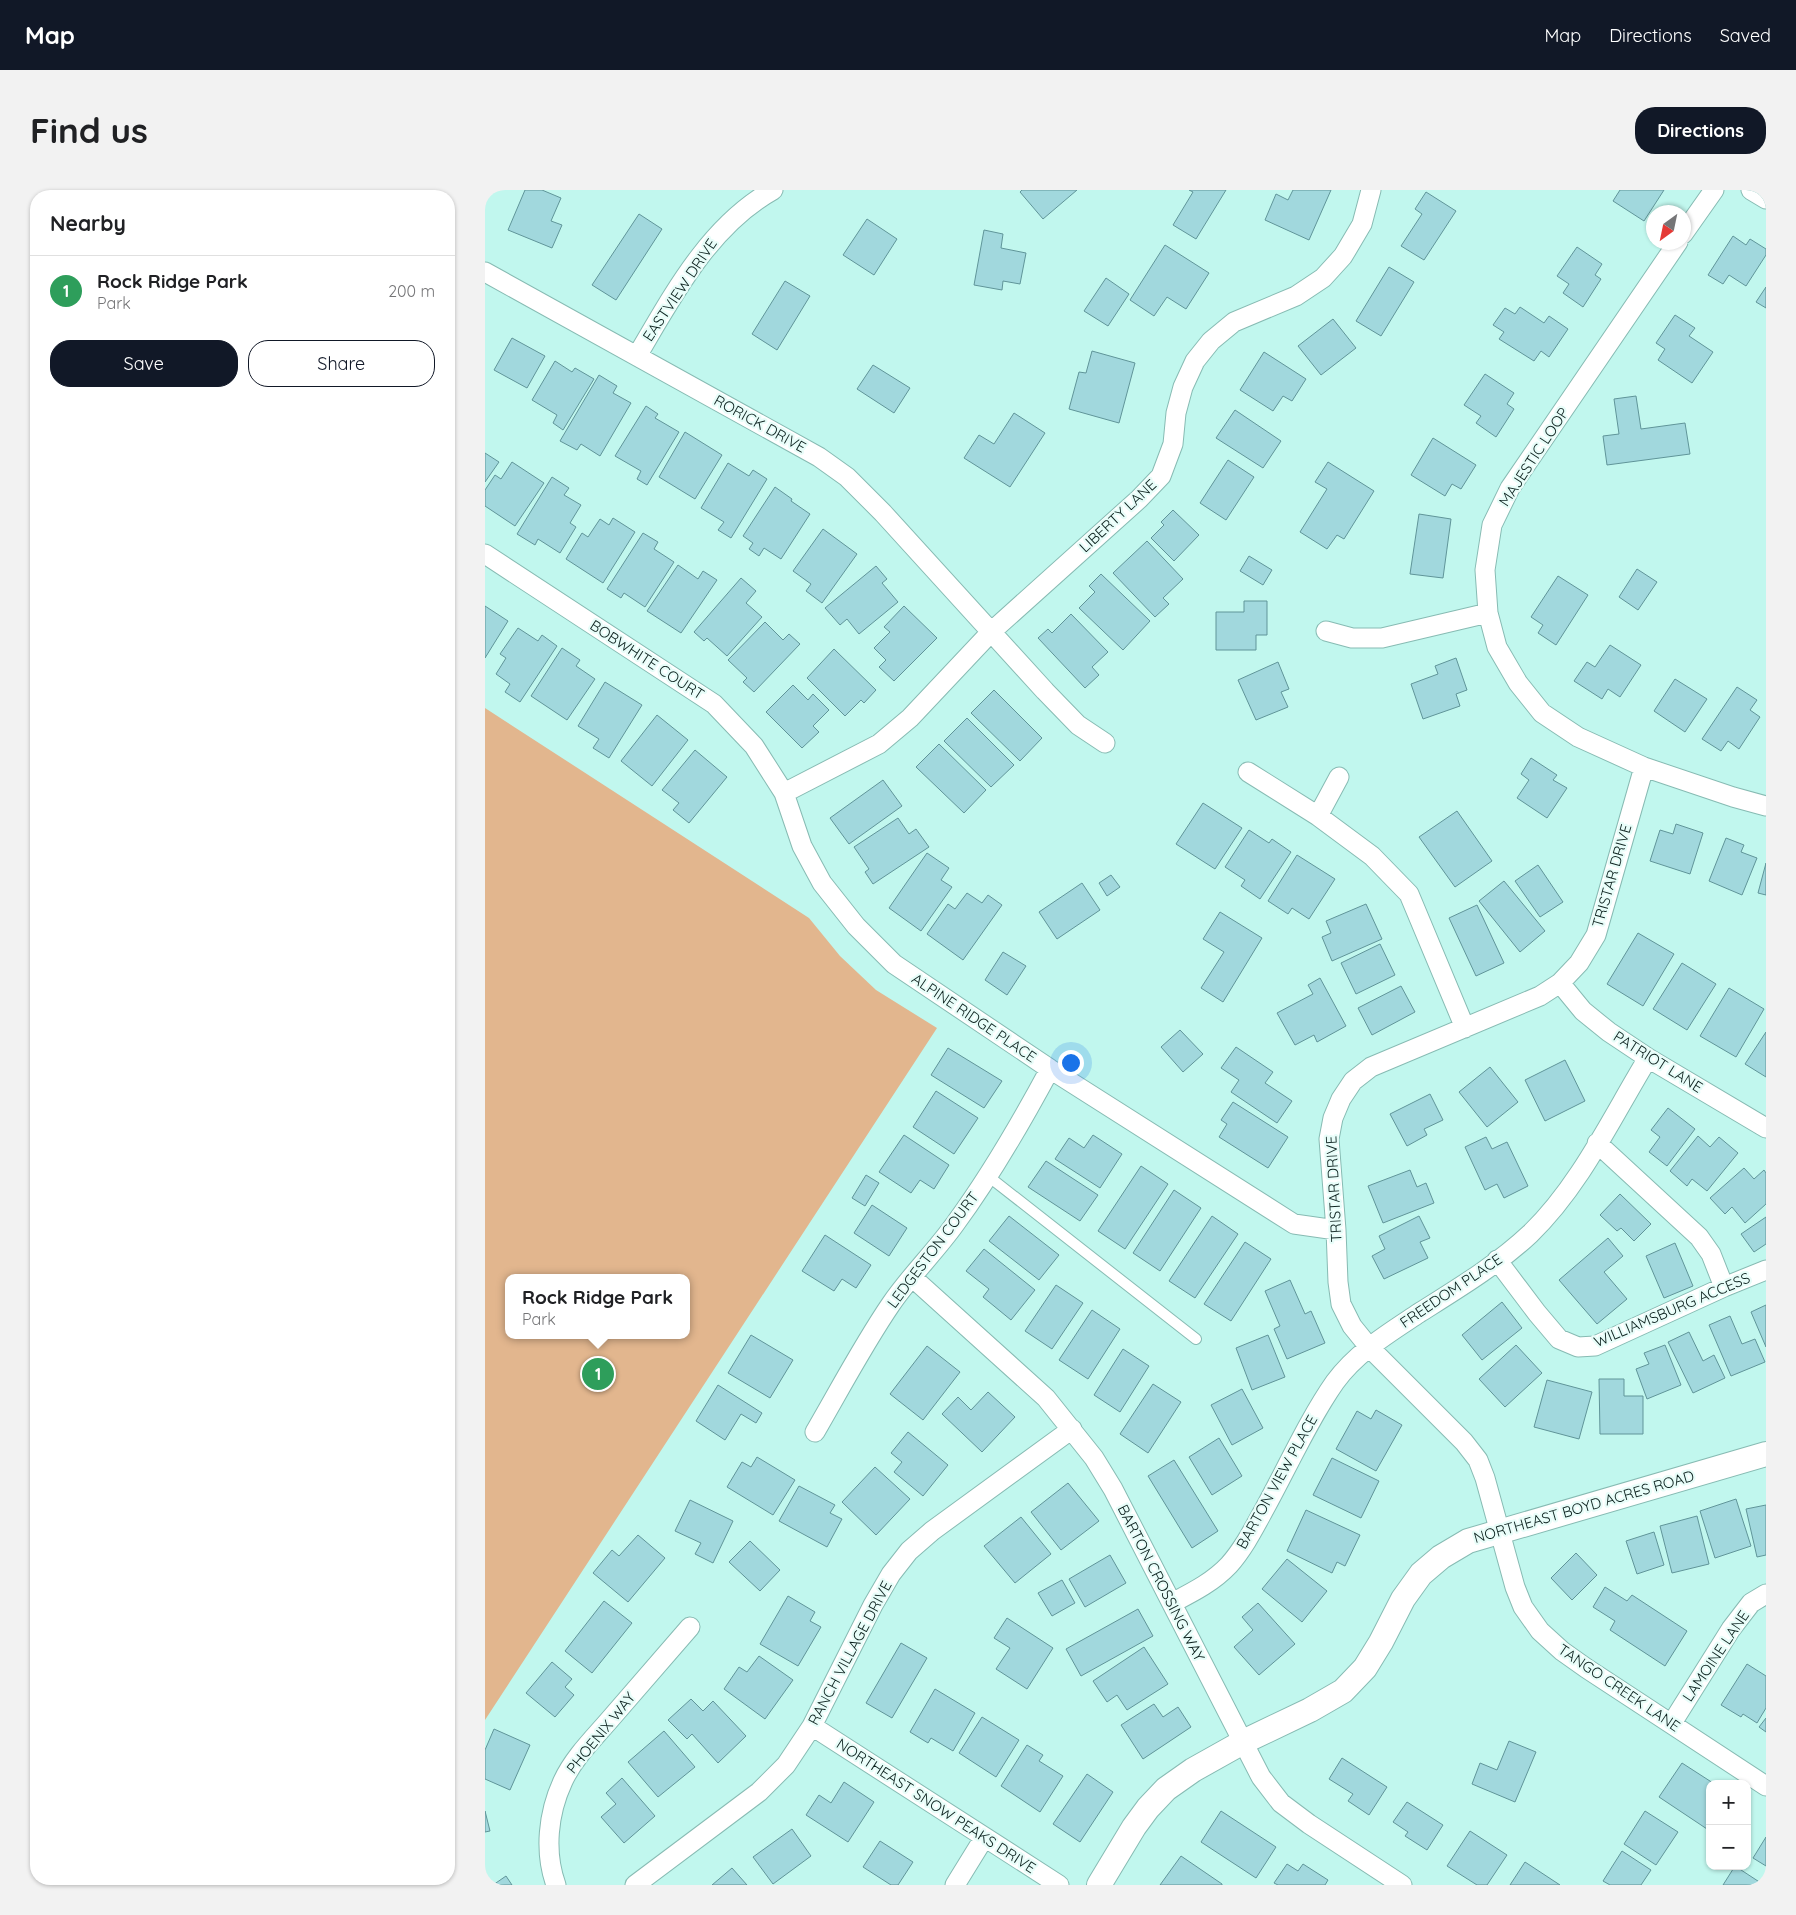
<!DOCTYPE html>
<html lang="en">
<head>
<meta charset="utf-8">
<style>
  body { margin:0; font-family:Quicksand,sans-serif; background:#f2f2f2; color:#202124 }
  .controls { position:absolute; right:15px; bottom:15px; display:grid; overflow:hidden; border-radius:10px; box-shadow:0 1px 4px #0004 }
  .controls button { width:45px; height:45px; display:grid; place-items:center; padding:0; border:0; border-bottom:1px solid #e0e0e0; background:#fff; color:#202124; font:25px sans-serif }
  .compass { position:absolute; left:1161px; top:15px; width:45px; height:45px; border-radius:50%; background:#fff; box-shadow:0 1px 4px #0004; rotate:213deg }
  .you { position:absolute; left:585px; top:872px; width:18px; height:18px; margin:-12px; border:4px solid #fff; border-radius:50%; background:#1a73e8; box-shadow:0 0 0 8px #1a73e833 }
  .badge { display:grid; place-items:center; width:32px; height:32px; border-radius:50%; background:#111827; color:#fff; font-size:16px; font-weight:700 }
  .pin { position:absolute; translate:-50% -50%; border:2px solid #fff; box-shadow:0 1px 5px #0006 }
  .popup { position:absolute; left:20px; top:1084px; width:185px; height:65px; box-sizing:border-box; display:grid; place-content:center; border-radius:10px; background:#fff; filter:drop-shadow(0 1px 4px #0005); font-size:16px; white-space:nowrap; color:#757577 }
  .popup b { font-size:19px; color:#202124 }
  .popup::after { content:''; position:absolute; left:50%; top:100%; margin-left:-10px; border:10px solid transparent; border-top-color:#fff }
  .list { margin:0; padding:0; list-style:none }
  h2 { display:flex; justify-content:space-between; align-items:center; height:65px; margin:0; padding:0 20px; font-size:21px }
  h2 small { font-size:16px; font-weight:400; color:#757577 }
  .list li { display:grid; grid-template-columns:32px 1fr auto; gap:15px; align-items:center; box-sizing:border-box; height:70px; padding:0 20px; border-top:1px solid #e0e0e0 }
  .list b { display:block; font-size:19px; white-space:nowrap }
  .list p { margin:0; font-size:16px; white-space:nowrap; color:#757577 }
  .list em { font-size:16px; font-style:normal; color:#757577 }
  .actions { display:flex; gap:10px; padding:15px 20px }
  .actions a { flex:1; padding:11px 0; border:1px solid #111827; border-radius:20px; text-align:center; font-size:18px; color:#111827 }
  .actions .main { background:#111827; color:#fff }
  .map { position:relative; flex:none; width:1281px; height:1695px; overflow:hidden; border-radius:20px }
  header { display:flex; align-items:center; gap:30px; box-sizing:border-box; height:70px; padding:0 25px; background:#111827; color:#fff }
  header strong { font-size:24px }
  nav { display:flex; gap:28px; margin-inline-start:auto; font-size:18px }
  .intro { display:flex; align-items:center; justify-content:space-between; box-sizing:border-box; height:120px; padding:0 30px }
  h1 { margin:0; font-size:35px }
  .button { padding:12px 22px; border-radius:20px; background:#111827; color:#fff; font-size:18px; font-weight:700 }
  main { display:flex; gap:30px; padding:0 30px }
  aside { flex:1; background:#fff; border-radius:20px; box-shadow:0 1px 4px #0004 }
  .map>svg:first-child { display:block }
  .green { fill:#e2b68e; fill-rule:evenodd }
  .building { fill:#a1d8dd; stroke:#609599 }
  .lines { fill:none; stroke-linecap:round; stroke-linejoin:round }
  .service-casing { stroke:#87bbb3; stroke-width:12 }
  .minor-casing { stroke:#87bbb3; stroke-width:21 }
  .tertiary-casing { stroke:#87bbb3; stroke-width:26 }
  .service { stroke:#fff; stroke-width:10 }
  .minor { stroke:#fff; stroke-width:19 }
  .tertiary { stroke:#fff; stroke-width:24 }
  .labels { text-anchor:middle; stroke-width:4.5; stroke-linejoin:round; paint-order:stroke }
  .street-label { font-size:15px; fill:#0c211e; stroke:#e8fdf9 }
</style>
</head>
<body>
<header>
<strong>Map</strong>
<nav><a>Map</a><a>Directions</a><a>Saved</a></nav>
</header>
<div class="intro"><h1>Find us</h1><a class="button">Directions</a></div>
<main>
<aside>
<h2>Nearby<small></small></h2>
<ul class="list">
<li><span class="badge" style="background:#2e9e5b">1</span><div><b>Rock Ridge Park</b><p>Park</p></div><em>200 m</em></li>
</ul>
<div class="actions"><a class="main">Save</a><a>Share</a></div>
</aside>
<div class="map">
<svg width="1281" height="1695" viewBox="0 0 1281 1695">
  <rect width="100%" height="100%" fill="#c1f7ee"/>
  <path class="green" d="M0,518L324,728L355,766L391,800L452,838L0,1530ZM24,1088H202V1145H24Z"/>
  <path class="building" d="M40,0H57L76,8L66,31L77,35L67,58L23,40Z
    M537,0H592L558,29L535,2Z
    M704,0H741L711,49L688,35L708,2Z
    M808,0H846L824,50L780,30L791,4L803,10Z
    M1135,0H1179L1159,31L1128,11Z
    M941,2L971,21L939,70L916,56L937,24L930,19Z
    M154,24L177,39L131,110L107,95Z
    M382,29L412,49L389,85L358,65Z
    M499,40L518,44L516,58L541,63L535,94L518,91L517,100L489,95Z
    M1248,46L1261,55L1265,49L1281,59V65L1261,96L1244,85L1238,94L1223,85Z
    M680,55L724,83L701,119L682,107L669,126L645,110Z
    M1092,57L1117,74L1110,85L1116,89L1098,117L1078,103L1084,94L1072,86Z
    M904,77L929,92L896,146L871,131Z
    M621,88L644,104L623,136L599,121Z
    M300,91L325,106L292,160L267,144Z
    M1281,97V118L1271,112Z
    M1035,117L1059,133L1064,126L1083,139L1064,167L1056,161L1049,171L1014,149L1019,142L1008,135L1020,118L1030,124Z
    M1190,125L1210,138L1204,146L1228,162L1207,193L1173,170L1180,159L1171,153Z
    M848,129L871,158L836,185L813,156Z
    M27,148L60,166L42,198L9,180Z
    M607,161L650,173L634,233L584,219L594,182L601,183Z
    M779,162L821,189L807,211L798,206L788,221L755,200Z
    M70,171L87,182L90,178L109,189L78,240L68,233L72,225L47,210Z
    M388,175L425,198L409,223L372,199Z
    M1000,184L1029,203L1022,214L1029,219L1011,247L991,233L996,226L979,215Z
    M114,185L132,196L128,203L146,213L115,266L96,254L92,260L75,251Z
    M1151,206L1156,239L1200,233L1205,264L1122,275L1118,246L1134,244L1129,209Z
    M161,216L173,224L170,228L194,242L162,295L152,289L156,281L130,266Z
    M750,220L796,251L778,278L731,248Z
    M529,223L560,243L525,297L479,268L494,245L509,254Z
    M200,242L237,265L210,309L174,287Z
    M948,248L991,275L976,299L967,294L960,306L926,285Z
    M0,263L14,272L0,292Z
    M743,270L769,287L741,330L715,313Z
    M27,272L59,293L30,336L0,316V300L10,285L16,289Z
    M843,272L889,301L859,349L852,345L842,359L815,342L842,299L830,292Z
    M243,273L264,286L268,280L282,289L246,348L233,340L239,332L216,318Z
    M67,287L84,298L79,305L96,315L85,333L91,337L75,363L53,349L50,355L32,344Z
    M290,297L307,309L306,311L325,324L296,369L279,358L274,366L264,359L268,353L258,346Z
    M688,320L714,345L689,371L666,348L679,335L676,332Z
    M934,324L966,329L958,388L925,384Z
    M128,328L150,342L118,393L81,369L97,343L103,347L115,329L124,335Z
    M338,339L372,364L337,413L321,401L326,394L308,381Z
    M158,343L173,352L169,359L189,372L160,417L139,403L136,408L122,399Z
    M662,351L698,389L678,408L684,414L670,427L628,383Z
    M764,366L787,380L778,395L755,381Z
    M193,375L213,389L218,381L232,390L196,443L162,421Z
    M391,376L402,389L397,393L413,412L374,444L362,429L355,435L340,418Z
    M1152,379L1172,392L1153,420L1134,407Z
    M616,384L665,431L638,460L594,418L610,402L604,396Z
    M1073,386L1103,405L1071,455L1053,443L1058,435L1046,427Z
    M256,388L271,401L261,413L277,427L242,466L222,448L219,451L209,442Z
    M759,411H782V445H771V460H731V422H759Z
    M0,416L23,431L0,468Z
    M419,416L452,448L409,491L394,477L401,470L389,458L405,442L399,437Z
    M586,424L623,462L607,477L614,485L600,498L553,448L563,439L567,443Z
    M280,432L298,450L304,444L315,454L269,502L258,492L262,488L243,470Z
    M33,438L53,451L57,445L72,456L35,512L20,502L25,494L11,484L21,468L15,464Z
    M1125,455L1156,475L1135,507L1123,499L1117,509L1089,491L1102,472L1110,477Z
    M77,458L95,470L91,476L110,489L82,530L46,506Z
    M349,459L391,500L379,513L376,510L360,526L322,488Z
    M971,468L982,500L971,504L975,516L938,529L926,494L953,484L950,476Z
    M793,472L804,499L796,502L803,517L771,530L753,490Z
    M1190,489L1222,509L1200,542L1169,521Z
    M120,492L157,515L124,568L108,558L114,549L93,536Z
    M308,495L323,510L328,504L344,520L328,536L334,542L317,558L281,522Z
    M1252,497L1272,510L1265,520L1275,527L1254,559L1243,551L1236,561L1217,549Z
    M509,500L557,548L535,571L486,523Z
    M172,525L203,550L167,596L136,571Z
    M482,528L529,575L506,597L459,551Z
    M454,554L501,600L479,623L431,577Z
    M210,560L242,587L204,633L188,620L194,613L177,600Z
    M1046,568L1072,585L1068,590L1082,598L1062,628L1032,608L1044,590L1036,584Z
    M398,590L417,616L364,654L345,628Z
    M718,613L757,638L730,679L691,654Z
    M972,621L1007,671L970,697L934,647Z
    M413,628L424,644L431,639L444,657L388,694L380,682L384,679L369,657Z
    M1191,634L1218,643L1205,684L1165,671L1175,640L1188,644Z
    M764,640L784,653L787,649L806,662L775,709L756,696L760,690L740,677Z
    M1241,648L1259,655L1256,662L1272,668L1257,705L1224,691Z
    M442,663L464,678L456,690L467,697L436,741L404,718Z
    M812,665L850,689L824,729L807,718L803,724L783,711Z
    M1281,673V705L1273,703Z
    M1053,675L1078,712L1055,727L1030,691Z
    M626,685L635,697L622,706L614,693Z
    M1019,691L1060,741L1035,762L994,711Z
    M597,693L615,720L572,749L554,722Z
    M482,703L497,713L503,705L517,715L478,770L442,744L463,714L470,719Z
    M881,714L897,749L847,771L837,747L846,743L841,731Z
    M992,715L1019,773L991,786L964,728Z
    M735,722L777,748L738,812L716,798L739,762L718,749Z
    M1153,743L1189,764L1158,816L1122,794Z
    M895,754L910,785L871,804L856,773Z
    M518,762L541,776L522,805L500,790Z
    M1197,773L1231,794L1202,840L1168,819Z
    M835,788L861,836L832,852L829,845L810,855L792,823L828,804L823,795Z
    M916,796L930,822L887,845L873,818Z
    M1244,798L1279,819L1251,867L1215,846Z
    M695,840L718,864L698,882L676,857Z
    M1281,842V887L1260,874Z
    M751,857L788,882L780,893L807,911L792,933L746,902L754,890L736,878Z
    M463,858L517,891L499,918L446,885Z
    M1080,870L1100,911L1060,931L1040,890Z
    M1005,877L1033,912L1002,937L974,902Z
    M451,901L493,928L469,964L428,937Z
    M945,904L958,930L939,939L942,945L922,956L905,924Z
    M748,912L803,947L783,978L734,947L742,934L736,930Z
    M1183,918L1210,939L1182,976L1164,962L1175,947L1166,940Z
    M419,945L464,975L449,999L435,990L426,1003L394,982Z
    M608,945L637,964L615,998L570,969L584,948L599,958Z
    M1213,946L1225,957L1234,947L1253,963L1222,1001L1207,989L1202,996L1185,981Z
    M1001,947L1007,959L1022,952L1043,996L1019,1008L1012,994L1000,1000L980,957Z
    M561,971L613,1005L595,1031L543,997Z
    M656,976L683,994L640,1059L613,1041Z
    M1259,978L1269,989L1279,980L1281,983V1014L1260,1033L1247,1017L1240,1024L1225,1008Z
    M925,980L932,997L941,993L949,1013L898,1033L883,996Z
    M381,985L394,993L380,1016L367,1008Z
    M689,1000L716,1018L675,1081L648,1063Z
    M1135,1004L1166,1034L1149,1051L1136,1038L1132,1041L1115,1025Z
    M387,1015L422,1038L404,1066L369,1043Z
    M524,1026L574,1065L554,1090L504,1051Z
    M727,1026L753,1044L710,1108L684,1091Z
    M934,1026L945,1048L935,1052L943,1068L899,1089L887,1066L900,1059L894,1046Z
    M1281,1027V1054L1269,1062L1256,1044Z
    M340,1045L386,1075L371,1098L357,1089L349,1101L317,1081Z
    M1123,1048L1138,1066L1119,1082L1142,1109L1112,1134L1074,1090Z
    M760,1052L786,1069L746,1131L719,1114Z
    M1190,1053L1208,1096L1179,1108L1161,1066Z
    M499,1059L550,1100L526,1130L498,1107L504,1099L481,1081Z
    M805,1090L820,1124L826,1121L840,1153L802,1169L789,1139L795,1136L780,1101Z
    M571,1095L598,1113L567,1159L540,1141Z
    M1017,1112L1037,1138L997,1170L977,1145Z
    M1281,1115V1157L1266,1122Z
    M607,1120L635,1139L603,1189L574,1170Z
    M1245,1126L1257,1154L1270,1149L1280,1172L1246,1186L1224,1135Z
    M1204,1142L1218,1171L1229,1165L1240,1188L1208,1203L1183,1152Z
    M266,1145L308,1170L285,1208L243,1183Z
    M783,1145L800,1187L767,1200L751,1158Z
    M1031,1155L1057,1183L1020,1217L994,1189Z
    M1180,1155L1196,1195L1162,1209L1151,1179L1164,1174L1159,1163Z
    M442,1156L475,1182L438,1230L405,1204Z
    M638,1159L664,1176L635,1222L609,1205Z
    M1114,1189H1139V1206H1158V1244H1115Z
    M1062,1190L1107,1202L1094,1249L1049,1237Z
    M668,1194L696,1212L663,1263L635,1244Z
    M233,1195L277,1223L271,1233L256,1224L240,1250L211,1231Z
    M757,1199L778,1238L747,1255L726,1215Z
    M503,1202L530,1227L497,1262L457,1224L473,1207L486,1220Z
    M891,1220L917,1235L891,1281L851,1259L872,1221L886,1229Z
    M423,1242L463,1275L438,1306L409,1282L417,1272L406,1263Z
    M734,1248L757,1286L727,1305L704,1267Z
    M272,1267L310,1290L288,1325L242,1297L257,1272L266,1277Z
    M847,1268L894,1291L876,1328L828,1305Z
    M689,1270L733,1341L707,1358L663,1286Z
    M390,1277L425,1309L391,1345L357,1312Z
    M583,1293L614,1331L576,1360L546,1322Z
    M314,1296L350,1315L345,1323L357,1329L342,1357L294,1331Z
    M1251,1309L1266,1356L1230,1368L1215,1321Z
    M205,1310L248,1331L228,1373L210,1364L216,1353L190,1341Z
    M1281,1315V1365L1272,1367L1261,1319Z
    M821,1320L875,1345L860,1376L852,1372L847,1383L802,1361Z
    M1212,1326L1224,1374L1187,1383L1175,1336Z
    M536,1327L566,1364L530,1393L499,1356Z
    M1169,1342L1179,1375L1152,1384L1141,1351Z
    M153,1345L180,1368L143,1412L108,1383L127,1360L134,1366Z
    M265,1351L295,1380L275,1401L244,1372Z
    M1091,1363L1112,1385L1087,1410L1066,1388Z
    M625,1365L641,1393L600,1417L584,1389Z
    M802,1369L842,1401L817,1432L777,1399Z
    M577,1390L590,1413L567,1426L553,1403Z
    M1120,1397L1142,1411L1147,1405L1202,1441L1180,1476L1125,1440L1130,1431L1108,1417Z
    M303,1406L330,1422L325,1431L336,1437L313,1476L275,1454Z
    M119,1411L147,1433L107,1483L80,1461Z
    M773,1413L810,1454L774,1485L749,1457L768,1440L757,1427Z
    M653,1419L668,1446L596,1486L581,1459Z
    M522,1428L568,1458L542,1499L511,1479L525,1458L509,1448Z
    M416,1453L442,1468L407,1528L381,1513Z
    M659,1457L683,1494L642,1520L632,1505L622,1512L608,1491Z
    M274,1466L308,1490L280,1529L239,1499L254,1477L262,1482Z
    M67,1472L87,1489L80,1497L89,1505L70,1527L41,1503Z
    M1262,1474L1281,1486V1518L1272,1533L1258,1524L1256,1527L1236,1515Z
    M450,1499L490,1523L468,1561L446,1548L443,1553L425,1542Z
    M206,1509L218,1521L228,1511L261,1546L233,1573L207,1544L202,1549L183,1530Z
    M669,1514L678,1527L693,1517L706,1537L658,1569L636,1535Z
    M497,1527L534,1550L511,1587L474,1563Z
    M1281,1528V1542L1274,1537Z
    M9,1539L45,1555L25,1600L0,1589V1560Z
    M179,1541L210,1577L173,1607L143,1572Z
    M1024,1551L1051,1562L1030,1612L987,1594L995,1573L1012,1580Z
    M542,1555L558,1565L554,1571L578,1586L555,1622L516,1596Z
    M857,1568L902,1597L884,1625L863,1611L868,1604L844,1589Z
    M1197,1573L1228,1593L1225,1594L1224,1599L1225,1641L1174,1607Z
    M602,1584L628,1602L595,1652L568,1634Z
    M137,1588L170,1626L139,1653L116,1627L131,1614L121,1603Z
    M359,1592L389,1612L363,1652L321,1625L334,1605L346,1613Z
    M922,1612L958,1635L942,1660L920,1646L923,1642L908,1632Z
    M0,1621L5,1641L0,1642Z
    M736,1621L791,1657L771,1688L716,1652Z
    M1160,1621L1193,1642L1171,1675L1139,1654Z
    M307,1639L326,1666L288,1694L268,1667Z
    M985,1641L1022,1665L1002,1695H992L962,1676Z
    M1281,1647V1676L1268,1668Z
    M395,1651L428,1672L413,1695H406L378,1677Z
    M1137,1661L1166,1680L1156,1695H1125L1118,1691Z
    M696,1666L737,1694V1695H675Z
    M1040,1672L1075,1695H1025Z
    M802,1674L813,1681L818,1674L843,1690L840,1695H793L789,1693Z
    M1250,1676L1279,1695H1238Z
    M247,1678L262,1695H227Z
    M21,1686L27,1695H8Z"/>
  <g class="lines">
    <g class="service-casing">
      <path id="service" d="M503,986L711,1149"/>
    </g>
    <g class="minor-casing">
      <path id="minor" d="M1266,0L1281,9
        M1198,44L1229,0
        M1193,52L1025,298L1007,335L1000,380L1003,423L1012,457L1033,493L1057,523L1093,547L1159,577L1248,607L1281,616
        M0,82L334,267L362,287L398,323L560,501L593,535L620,553
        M152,166C188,105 224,36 288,0
        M0,364L229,514L269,556L299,603L317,656L337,693L371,736L409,774L565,879L809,1034L851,1040
        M841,441L867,448H897L1003,423
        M1159,577L1111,745L1094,773L1075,793L1055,806L886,877L868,891L856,909L848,928L844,949L851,1040L853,1092L856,1114L867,1136L884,1157L979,1252L993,1270L1000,1288L1030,1397L1038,1417L1055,1441L1077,1461L1101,1478L1281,1596
        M763,582L833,626L887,666L924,704L980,838
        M299,603L394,554L425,528L506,442L654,309L676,286L688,254L691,223L698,197L710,171L726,151L749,132L811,106L838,88L858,66L877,34L886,0
        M833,626L854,587
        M1075,793L1098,821L1124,842L1163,868L1281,938
        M1112,953L1214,1047L1226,1064L1239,1097
        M1012,1070L1052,1123L1074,1149L1093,1157L1110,1156L1239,1097L1281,1080
        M428,1088L561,1208L609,1268L628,1299L776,1587L796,1613L824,1634L917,1695
        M330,1242C355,1199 378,1155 406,1114C425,1086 450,1062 470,1034C506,985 536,933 565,879
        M687,1413C708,1402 728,1392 744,1375C759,1358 769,1338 780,1318C802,1278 824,1229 850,1192C872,1162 904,1143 934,1123C972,1099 1012,1075 1045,1044C1095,996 1127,927 1163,868
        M1187,1533L1246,1439L1266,1413L1281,1404
        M327,1536L574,1695
        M71,1695C59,1662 63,1623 78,1591C89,1567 110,1547 127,1527C153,1497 179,1467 205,1437
        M150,1695L274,1602L301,1575L327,1536L388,1415L406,1384L424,1361L447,1341L587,1239
        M470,1695L499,1648"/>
    </g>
    <g class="tertiary-casing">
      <path id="tertiary" d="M614,1695L649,1637L663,1618L681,1599L708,1580L758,1552L825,1520L858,1501L880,1478L896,1452L918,1409L936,1384L956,1367L983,1351L1281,1264"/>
    </g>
    <use href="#service" class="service"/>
    <use href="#minor" class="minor"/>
    <use href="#tertiary" class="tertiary"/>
  </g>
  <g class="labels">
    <g class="street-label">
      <text transform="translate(195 100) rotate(-56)" y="5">EASTVIEW DRIVE</text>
      <text transform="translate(275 234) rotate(29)" y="5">RORICK DRIVE</text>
      <text transform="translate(1049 267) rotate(-57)" y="5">MAJESTIC LOOP</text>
      <text transform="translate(633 326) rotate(-43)" y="5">LIBERTY LANE</text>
      <text transform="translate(162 470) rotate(33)" y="5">BOBWHITE COURT</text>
      <text transform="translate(1127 686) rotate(-74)" y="5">TRISTAR DRIVE</text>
      <text transform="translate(489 828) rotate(34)" y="5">ALPINE RIDGE PLACE</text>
      <text transform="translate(1173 872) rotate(32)" y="5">PATRIOT LANE</text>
      <text transform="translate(849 999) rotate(-93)" y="5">TRISTAR DRIVE</text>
      <text transform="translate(448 1060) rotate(-53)" y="5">LEDGESTON COURT</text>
      <text transform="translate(966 1101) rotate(-34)" y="5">FREEDOM PLACE</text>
      <text transform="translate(1187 1120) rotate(-23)" y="5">WILLIAMSBURG ACCESS</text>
      <text transform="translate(792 1292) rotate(-61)" y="5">BARTON VIEW PLACE</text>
      <text transform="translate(1099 1317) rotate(-16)" y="5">NORTHEAST BOYD ACRES ROAD</text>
      <text transform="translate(676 1393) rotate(63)" y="5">BARTON CROSSING WAY</text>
      <text transform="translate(365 1463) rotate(-62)" y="5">RANCH VILLAGE DRIVE</text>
      <text transform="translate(1231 1466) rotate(-56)" y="5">LAMOINE LANE</text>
      <text transform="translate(1134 1498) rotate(34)" y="5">TANGO CREEK LANE</text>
      <text transform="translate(116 1543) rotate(-51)" y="5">PHOENIX WAY</text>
      <text transform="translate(451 1616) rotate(33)" y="5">NORTHEAST SNOW PEAKS DRIVE</text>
    </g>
  </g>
</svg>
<div class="controls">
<button>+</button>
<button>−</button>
</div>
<svg class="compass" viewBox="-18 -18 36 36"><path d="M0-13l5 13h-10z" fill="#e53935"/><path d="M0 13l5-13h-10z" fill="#757577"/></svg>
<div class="you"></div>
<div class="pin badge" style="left:113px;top:1184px;background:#2e9e5b">1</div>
<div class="popup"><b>Rock Ridge Park</b>Park</div>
</div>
</main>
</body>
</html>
